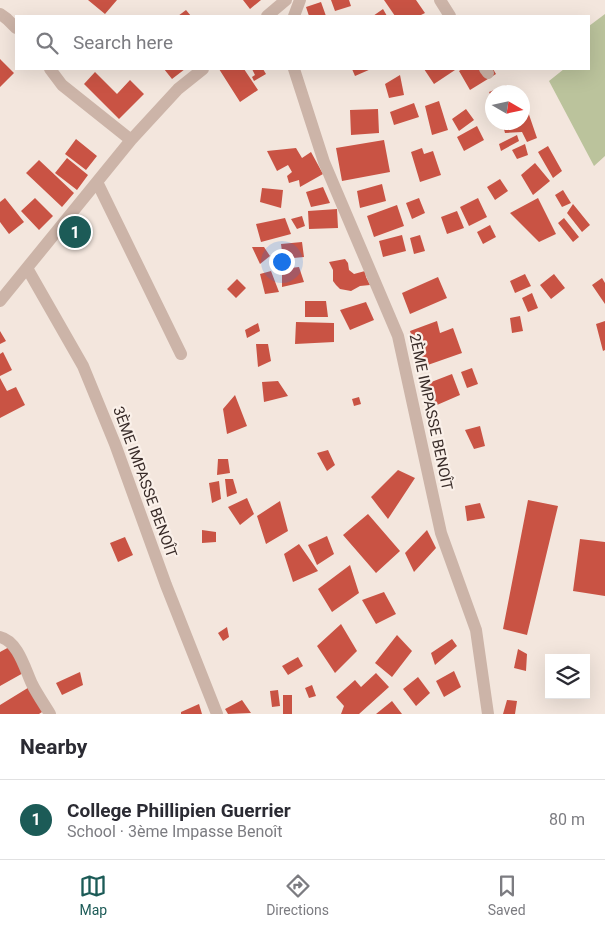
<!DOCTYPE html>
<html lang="en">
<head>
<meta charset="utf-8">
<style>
  body { margin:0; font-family:Roboto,sans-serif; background:#f2f2f3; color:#2b2b33 }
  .controls { position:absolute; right:15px; bottom:15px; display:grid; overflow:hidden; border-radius:0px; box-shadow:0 5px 20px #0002 }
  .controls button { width:45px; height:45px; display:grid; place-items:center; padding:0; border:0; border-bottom:1px solid #e1e1e2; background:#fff; color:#2b2b33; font:25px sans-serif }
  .compass { position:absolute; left:485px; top:85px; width:45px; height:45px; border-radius:50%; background:#fff; box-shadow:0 5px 20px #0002; rotate:99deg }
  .you { position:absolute; left:281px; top:261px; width:18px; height:18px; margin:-12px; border:4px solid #fff; border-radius:50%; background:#1a73e8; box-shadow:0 0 0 8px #1a73e833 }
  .badge { display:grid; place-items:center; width:32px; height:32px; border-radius:50%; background:#1c5b57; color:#fff; font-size:16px; font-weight:700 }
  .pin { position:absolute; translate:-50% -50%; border:2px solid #fff; box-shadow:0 1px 5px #0006 }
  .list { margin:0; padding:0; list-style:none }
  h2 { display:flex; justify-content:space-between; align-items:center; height:65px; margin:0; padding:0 20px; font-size:21px }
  h2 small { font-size:16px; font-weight:400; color:#7c7c81 }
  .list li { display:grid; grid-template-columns:32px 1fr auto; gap:15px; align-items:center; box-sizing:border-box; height:80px; padding:0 20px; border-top:1px solid #e1e1e2 }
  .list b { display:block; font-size:19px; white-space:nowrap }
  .list p { margin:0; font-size:16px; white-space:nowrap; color:#7c7c81 }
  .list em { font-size:16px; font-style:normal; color:#7c7c81 }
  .icon { flex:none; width:28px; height:28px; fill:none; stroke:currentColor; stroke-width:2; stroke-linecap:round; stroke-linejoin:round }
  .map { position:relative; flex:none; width:605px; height:714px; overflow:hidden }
  .search { position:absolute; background:#fff; box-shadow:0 5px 20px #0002; left:15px; right:15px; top:15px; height:55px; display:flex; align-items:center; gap:12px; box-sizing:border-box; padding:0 18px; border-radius:0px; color:#7c7c81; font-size:19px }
  .sheet { height:145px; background:#fff }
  nav { display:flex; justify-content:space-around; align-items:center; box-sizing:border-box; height:70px; border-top:1px solid #e1e1e2; background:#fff; font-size:14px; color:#7c7c81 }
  nav a { display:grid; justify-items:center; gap:2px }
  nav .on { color:#1c5b57 }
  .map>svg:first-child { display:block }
  .green { fill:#bbc39c }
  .building { fill:#c95344 }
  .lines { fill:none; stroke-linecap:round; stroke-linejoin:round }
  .minor { stroke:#ccb4a8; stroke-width:12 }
  .labels { text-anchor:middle; stroke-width:4.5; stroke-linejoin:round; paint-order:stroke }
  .street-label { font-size:15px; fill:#382b28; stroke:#faf0e9 }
</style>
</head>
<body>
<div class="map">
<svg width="605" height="714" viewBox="0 0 605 714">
  <rect width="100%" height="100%" fill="#f3e6dd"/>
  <path class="green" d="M605,14V156L594,166L549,81L564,69H589V26Z"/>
  <path class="building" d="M88,0H117L105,14Z
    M243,0H261L250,9Z
    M331,0H349L351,6L335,11Z
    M384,0H416L425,13L419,16H395Z
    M321,2L326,16H309L306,7Z
    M383,9L387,16H373Z
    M186,10L191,16H178Z
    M0,59L14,73L0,87Z
    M164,69H185L172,79Z
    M219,69H244L258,90L240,102Z
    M252,69H263L266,74L254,81L252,77L255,75Z
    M352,69H371L355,76Z
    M424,69H454L455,70L434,84Z
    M462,69H493L496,74L470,90L459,71Z
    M95,72L117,94L130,80L144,94L119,119L84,84Z
    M400,75L404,95L389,98L385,84Z
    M507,85L510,92H492V98L489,92Z
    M439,101L448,130L432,135L425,106Z
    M414,103L419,117L394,125L390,112Z
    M525,103L537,138L527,142L522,132L505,133L502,122H522V104Z
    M378,109L379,133L351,135L350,110Z
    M466,109L474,120L459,131L452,119Z
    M477,126L484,140L464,151L457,137Z
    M517,135L519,141L501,151L499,144Z
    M76,139L97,156L86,170L65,154Z
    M384,140L390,172L342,181L336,148Z
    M525,144L528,155L517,159L512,150Z
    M548,146L562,171L553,178L538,152Z
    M296,148L302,158L311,152L323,174L300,187L299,180L289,183L287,176L292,172L288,165L277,171L267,151Z
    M422,148L424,154L433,151L441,175L420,182L411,152Z
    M67,158L88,175L77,190L55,173Z
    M39,160L74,193L62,207L26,173Z
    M535,163L550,181L533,195L521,175Z
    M500,179L508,191L495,200L487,187Z
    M382,184L386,201L360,208L357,191Z
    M323,187L330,203L311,207L306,192Z
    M262,188L283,190L281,208L260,202Z
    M563,190L571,203L562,207L555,195Z
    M5,198L24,222L9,234L0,222V202Z
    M35,198L53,216L39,230L21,211Z
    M419,198L425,213L412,219L406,203Z
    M478,198L487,217L469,226L460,207Z
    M538,198L556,234L539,242L510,213Z
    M573,204L590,225L582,232L567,213Z
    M397,205L404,226L374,237L367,216Z
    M337,209L338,228L309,229L308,211Z
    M457,211L464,228L447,234L441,217Z
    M302,216L305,226L297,229L291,219Z
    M285,218L291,234L261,242L256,224Z
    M564,218L579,237L573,242L558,223Z
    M490,225L496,237L483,244L477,232Z
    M402,235L406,251L383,257L379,241Z
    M420,235L425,251L414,254L410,238Z
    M302,242L304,257L283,259L281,244Z
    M252,247H264L270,256L260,264Z
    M345,259L348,263L349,270L354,274L365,271L366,277L370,285L360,286L351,291L340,289L336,285L333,281V270L329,262Z
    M299,267L304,282L282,287V269Z
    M271,271L279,292L265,294L260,274Z
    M525,274L531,286L515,293L510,281Z
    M554,274L565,288L551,299L540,285Z
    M438,277L447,298L410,314L402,293Z
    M602,278L605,283V304L592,285Z
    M237,279L246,288L236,298L227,289Z
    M532,293L538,308L528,312L522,298Z
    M305,301H326L328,317H305Z
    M366,302L374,320L350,330L340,310Z
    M520,316L523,331L512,333L510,318Z
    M437,321L440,333L453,328L462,353L422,367L410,331Z
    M605,321V350L603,351L596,324Z
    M296,322L334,323V342L295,344Z
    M258,323L260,331L247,338L245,330Z
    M0,331L6,341L0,344Z
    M256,344H268L271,361L258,367Z
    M3,352L12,370L0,376V354Z
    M472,368L478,384L467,388L461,372Z
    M452,374L460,395L430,408L421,386Z
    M0,378L7,391L16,387L25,405L0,418Z
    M278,381L288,396L264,402L262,382Z
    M235,395L247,426L227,434L223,409Z
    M359,397L361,404L354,406L352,399Z
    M480,426L485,446L474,449L465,430Z
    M328,450L335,465L327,471L317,453Z
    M218,459H228L230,473L217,475Z
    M398,470L415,478L388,519L371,497Z
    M225,479H233L237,493L227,497Z
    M219,481L221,499L212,503L209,483Z
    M247,498L254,514L240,525L228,507Z
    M528,500L558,506L527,635L503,629Z
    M280,501L288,531L266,544L257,516Z
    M480,503L485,518L467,521L465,506Z
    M368,514L400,551L376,573L343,535Z
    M202,530L216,532V542L202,543Z
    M427,530L436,548L414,572L405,553Z
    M327,536L334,554L317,565L308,545Z
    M125,537L133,555L118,562L110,543Z
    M580,539L605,542V596L573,591Z
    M299,544L318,571L293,582L284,554Z
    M350,565L359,593L332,612L318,589Z
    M384,592L396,614L376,624L362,600Z
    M341,624L357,651L335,673L317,646Z
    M227,627L229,637L223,641L218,633Z
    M397,635L412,651L392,677L375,663Z
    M452,639L457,646L435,665L431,653Z
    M11,646L25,672L0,686V652Z
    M518,649L527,654L526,671L514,668Z
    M298,657L303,666L288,675L282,666Z
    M454,671L461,687L444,697L436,681Z
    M80,672L83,685L62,695L56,683Z
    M376,673L389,687L359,714H341L344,706L336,697L355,680L361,687Z
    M418,677L430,693L416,706L403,689Z
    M312,685L316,696L309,698L305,688Z
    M31,686L45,710L39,714H0V705Z
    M278,690L280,706L272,707L270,691Z
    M283,695H292V714H283Z
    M242,700L251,713L228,714L225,709Z
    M507,700L517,701L515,714H503Z
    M392,701L402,714H376Z
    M199,704L202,714H181V712Z"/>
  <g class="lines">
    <path class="minor" d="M440,0L450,16
      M0,14L7,19L16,28
      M267,16L286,0
      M294,16L300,0
      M50,69L62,85L131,140
      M294,69L324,162L398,336L441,533L476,630L488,714
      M485,69L488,73
      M97,182L181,354
      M27,268L83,366L115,444L166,585L217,714
      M0,301L131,140L178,89L203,69
      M0,637C18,641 25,669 32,684C37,694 44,704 50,714"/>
  </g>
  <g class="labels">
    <g class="street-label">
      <text transform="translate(431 412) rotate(78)" y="5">2ÈME IMPASSE BENOÎT</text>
      <text transform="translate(145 482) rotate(70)" y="5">3ÈME IMPASSE BENOÎT</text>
    </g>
  </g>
</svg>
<div class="controls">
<button><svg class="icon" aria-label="layers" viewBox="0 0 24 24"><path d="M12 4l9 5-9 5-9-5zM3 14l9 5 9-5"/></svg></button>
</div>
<svg class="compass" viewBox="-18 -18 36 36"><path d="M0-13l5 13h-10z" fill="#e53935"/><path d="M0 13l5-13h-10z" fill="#7c7c81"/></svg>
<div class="you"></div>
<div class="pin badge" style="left:75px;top:232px">1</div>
<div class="search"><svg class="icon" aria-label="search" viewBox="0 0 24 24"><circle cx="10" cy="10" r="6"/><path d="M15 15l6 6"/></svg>Search here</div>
</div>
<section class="sheet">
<h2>Nearby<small></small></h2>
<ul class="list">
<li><span class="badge">1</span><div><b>College Phillipien Guerrier</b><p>School · 3ème Impasse Benoît</p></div><em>80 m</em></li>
</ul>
</section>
<nav>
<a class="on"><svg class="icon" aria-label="map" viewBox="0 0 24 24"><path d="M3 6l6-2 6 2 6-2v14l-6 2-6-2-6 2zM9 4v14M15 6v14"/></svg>Map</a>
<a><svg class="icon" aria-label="directions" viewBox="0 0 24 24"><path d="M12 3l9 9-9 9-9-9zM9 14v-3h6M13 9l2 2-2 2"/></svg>Directions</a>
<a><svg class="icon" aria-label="saved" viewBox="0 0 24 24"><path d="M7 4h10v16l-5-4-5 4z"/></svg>Saved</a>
</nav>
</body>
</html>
